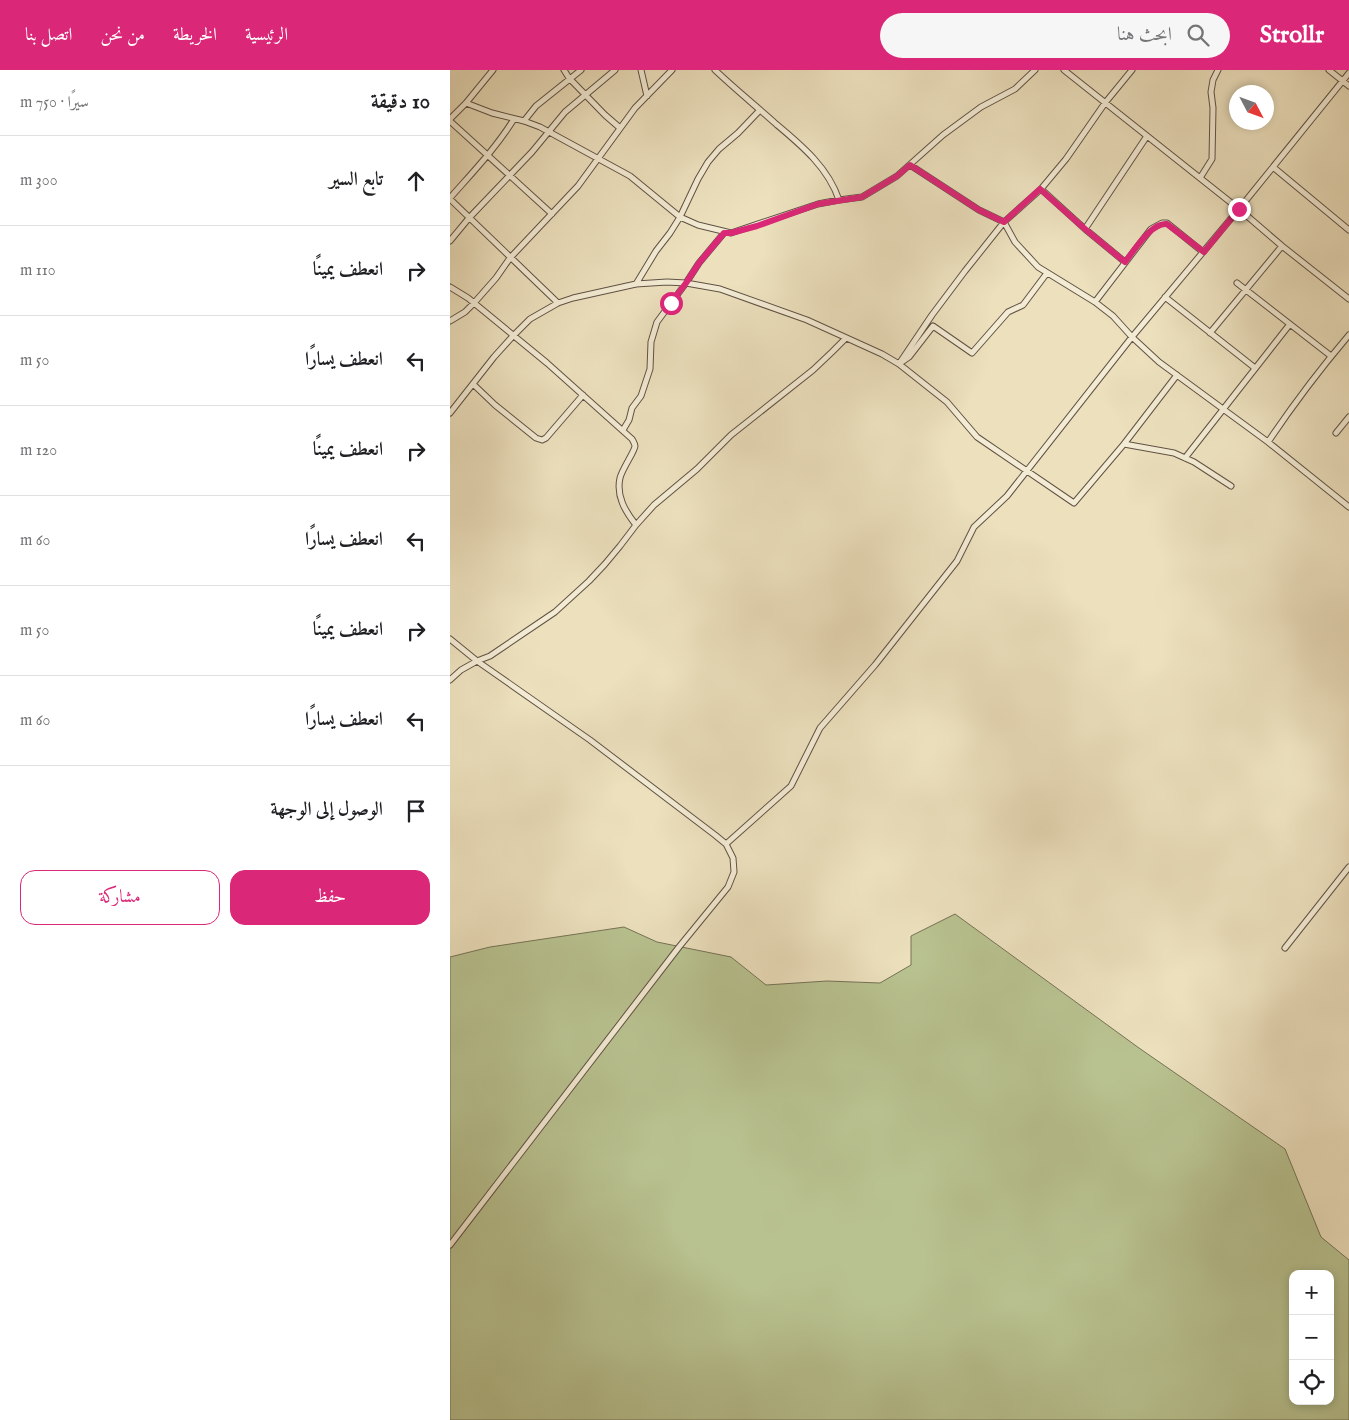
<!DOCTYPE html>
<html lang="ar">
<head>
<meta charset="utf-8">
<style>
  body { margin:0; font-family:"IM FELL English",Amiri,serif; background:#f6f6f6; color:#202124; direction:rtl }
  .controls { position:absolute; right:15px; bottom:15px; display:grid; overflow:hidden; border-radius:10px; box-shadow:0 2px 8px #0003 }
  .controls button { width:45px; height:45px; display:grid; place-items:center; padding:0; border:0; border-bottom:1px solid #e0e0e0; background:#fff; color:#202124; font:25px sans-serif }
  .compass { position:absolute; left:779px; top:15px; width:45px; height:45px; border-radius:50%; background:#fff; box-shadow:0 2px 8px #0003; rotate:131deg }
  .stop { position:absolute; width:15px; height:15px; margin:-11px; border:4px solid #db2777; border-radius:50%; background:#fff }
  .stop.end { background:#db2777; border-color:#fff; box-shadow:0 1px 5px #0008 }
  .list { margin:0; padding:0; list-style:none }
  h2 { display:flex; justify-content:space-between; align-items:center; height:65px; margin:0; padding:0 20px; font-size:21px }
  h2 small { font-size:16px; font-weight:400; color:#757577 }
  .list li { display:grid; grid-template-columns:32px 1fr auto; gap:15px; align-items:center; box-sizing:border-box; height:90px; padding:0 20px; border-top:1px solid #e0e0e0 }
  .list b { display:block; font-size:19px; white-space:nowrap }
  .list em { font-size:16px; font-style:normal; color:#757577 }
  .actions { display:flex; gap:10px; padding:15px 20px }
  .actions a { flex:1; padding:11px 0; border:1px solid #db2777; border-radius:15px; text-align:center; font-size:18px; color:#db2777 }
  .actions .main { background:#db2777; color:#fff }
  .icon { flex:none; width:28px; height:28px; fill:none; stroke:currentColor; stroke-width:2; stroke-linecap:round; stroke-linejoin:round }
  .map { position:relative; flex:none; width:899px; height:1350px; overflow:hidden; direction:ltr }
  header { display:flex; align-items:center; gap:30px; box-sizing:border-box; height:70px; padding:0 25px; background:#db2777; color:#fff }
  header strong { font-size:24px }
  nav { display:flex; gap:28px; margin-inline-start:auto; font-size:18px }
  .search { width:350px; height:45px; background:#f6f6f6; display:flex; align-items:center; gap:12px; box-sizing:border-box; padding:0 18px; border-radius:28px; color:#757577; font-size:19px }
  main { display:flex }
  aside { flex:1; background:#fff }
  .map>svg:first-child { display:block }
  .green { fill:#b8c290; stroke:#757256; fill-rule:evenodd }
  .lines { fill:none; stroke-linecap:round; stroke-linejoin:round }
  .minor-casing { stroke:#605244; stroke-width:7 }
  .minor { stroke:#f3ebd4; stroke-width:5 }
  .route { stroke:#db2777; stroke-width:6 }
</style>
</head>
<body>
<header>
<strong>Strollr</strong>
<div class="search"><svg class="icon" aria-label="search" viewBox="0 0 24 24"><circle cx="10" cy="10" r="6"/><path d="M15 15l6 6"/></svg>ابحث هنا</div>
<nav><a>الرئيسية</a><a>الخريطة</a><a>من نحن</a><a>اتصل بنا</a></nav>
</header>
<main>
<div class="map">
<svg width="899" height="1350" viewBox="0 0 899 1350">
  <rect width="100%" height="100%" fill="#ece0bd"/>
  <filter id="stains"><feTurbulence type="fractalNoise" baseFrequency=".004" numOctaves="4"/><feColorMatrix values="0 0 0 0 .2 0 0 0 0 .09 0 0 0 0 .02 0 0 0 .5 -.17"/></filter>
  <radialGradient id="worn" r=".72"><stop offset=".6" stop-color="#630" stop-opacity="0"/><stop offset="1" stop-color="#630" stop-opacity=".3"/></radialGradient>
  <path class="green" d="M505,844L689,978L835,1079L871,1167L899,1190V1350H0V887L40,877L174,857L207,872L281,887L316,915L377,911L430,913L461,895V866ZM843,1204H880V1331H843Z"/>
  <g class="lines">
    <g class="minor-casing">
      <path id="minor" d="M114,0L119,8L155,45L170,58
        M191,0L197,26
        M265,0C285,19 306,36 326,54C351,75 378,97 389,130
        M614,0L789,139L832,176L899,229
        M879,0L899,16
        M16,33L42,43L74,51L90,57L180,106L230,147L248,155L281,163L368,134L389,130L412,127L447,106L493,65L531,37L565,19L585,0
        M0,49L16,33L43,0
        M0,51C34,82 68,113 102,144
        M74,51L86,36L131,0
        M460,95L529,140L554,152L565,172L588,197L645,232L663,246L682,267L709,292L818,372L899,437
        M823,97L899,160
        M750,108L762,89L763,38L761,22L763,10L768,0
        M591,119L635,159
        M0,128C22,103 46,78 64,49
        M0,129L108,233
        M0,171L19,148L82,82L115,42L165,0
        M675,192L635,159L697,66
        M597,203L573,235L558,242L522,283L483,256L459,287L449,294L497,332L527,367L624,433L674,374L724,383L744,392L781,416
        M787,213L881,286
        M186,214L206,181L220,163L230,147L248,109L258,92L269,79L288,63L310,40
        M0,217L18,228L97,293L182,369C183,371 185,374 185,376C185,381 172,399 170,408C166,426 175,441 186,455
        M715,227L805,298
        M645,232L701,159L712,153H717L753,182
        M0,251L15,242L24,233L46,208L60,188L128,116L185,38L222,0
        M760,263L832,176
        M23,314L45,335L86,368L92,370L96,368L133,325
        M0,343L44,287L63,266L80,249L108,233L123,228L186,214L217,212L236,213L270,219L357,250L432,284L449,294L482,245L515,201L554,152L591,119L616,89L655,33L682,0
        M173,360L179,350L182,338L191,326L200,299L201,272L207,252L236,213L249,193L274,163
        M886,363L899,347
        M818,372C843,335 870,299 899,265
        M674,374L727,305
        M735,388L840,254
        M0,569L27,591L140,670L265,765L276,774L283,788L284,802L278,817L229,877L0,1175
        M0,610L11,600L27,591L40,586L105,542L139,511L155,494L170,476L186,455L204,435L247,399L281,365L363,300L382,282L396,268
        M276,774L341,716L370,658L425,595L507,491L524,457L557,426L682,267L789,139L899,3
        M835,878L899,797"/>
    </g>
    <use href="#minor" class="minor"/>
  </g>
  <g class="lines">
    <path class="route" d="M221,233L236,213L249,193L274,163H281L307,156L368,134L412,127L447,106L460,95L529,140L554,152L590,119L635,159L675,192C684,181 701,152 717,154L754,182L789,139"/>
  </g>
  <rect width="100%" height="100%" filter="url(#stains)"/>
  <rect width="100%" height="100%" fill="url(#worn)"/>
</svg>
<div class="controls">
<button>+</button>
<button>−</button>
<button><svg class="icon" aria-label="locate" viewBox="0 0 24 24"><circle cx="12" cy="12" r="6"/><path d="M12 2v4M12 18v4M2 12h4M18 12h4"/></svg></button>
</div>
<svg class="compass" viewBox="-18 -18 36 36"><path d="M0-13l5 13h-10z" fill="#e53935"/><path d="M0 13l5-13h-10z" fill="#757577"/></svg>
<div class="stop" style="left:221px;top:233px"></div>
<div class="stop end" style="left:789px;top:139px"></div>
</div>
<aside>
<h2>10 دقيقة<small>سيرًا · 750 m</small></h2>
<ul class="list">
<li><svg class="icon" aria-label="ahead" viewBox="0 0 24 24"><path d="M12 20V5M6 11l6-6 6 6"/></svg><div><b>تابع السير</b></div><em>300 m</em></li>
<li><svg class="icon" aria-label="right" viewBox="0 0 24 24"><path d="M7 20v-9h11M14 6l5 5-5 5"/></svg><div><b>انعطف يمينًا</b></div><em>110 m</em></li>
<li><svg class="icon" aria-label="left" viewBox="0 0 24 24"><path d="M17 20v-9H6M10 6l-5 5 5 5"/></svg><div><b>انعطف يسارًا</b></div><em>50 m</em></li>
<li><svg class="icon" aria-label="right" viewBox="0 0 24 24"><path d="M7 20v-9h11M14 6l5 5-5 5"/></svg><div><b>انعطف يمينًا</b></div><em>120 m</em></li>
<li><svg class="icon" aria-label="left" viewBox="0 0 24 24"><path d="M17 20v-9H6M10 6l-5 5 5 5"/></svg><div><b>انعطف يسارًا</b></div><em>60 m</em></li>
<li><svg class="icon" aria-label="right" viewBox="0 0 24 24"><path d="M7 20v-9h11M14 6l5 5-5 5"/></svg><div><b>انعطف يمينًا</b></div><em>50 m</em></li>
<li><svg class="icon" aria-label="left" viewBox="0 0 24 24"><path d="M17 20v-9H6M10 6l-5 5 5 5"/></svg><div><b>انعطف يسارًا</b></div><em>60 m</em></li>
<li><svg class="icon" aria-label="arrive" viewBox="0 0 24 24"><path d="M6 21V4h12l-3 4 3 4H6"/></svg><div><b>الوصول إلى الوجهة</b></div></li>
</ul>
<div class="actions"><a class="main">حفظ</a><a>مشاركة</a></div>
</aside>
</main>
</body>
</html>
